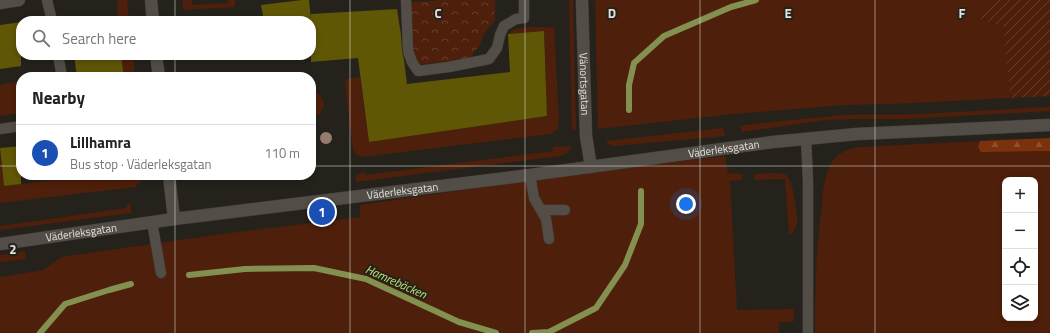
<!DOCTYPE html>
<html lang="en">
<head>
<meta charset="utf-8">
<style>
  body { margin:0; font-family:"Titillium Web",sans-serif; background:#f6f6f6; color:#222 }
  .controls { position:absolute; right:12px; bottom:12px; display:grid; overflow:hidden; border-radius:8px; box-shadow:0 2px 6px #0003 }
  .controls button { width:36px; height:36px; display:grid; place-items:center; padding:0; border:0; border-bottom:1px solid #e0e0e0; background:#fff; color:#222; font:20px sans-serif }
  .you { position:absolute; left:686px; top:204px; width:14px; height:14px; margin:-10px; border:3px solid #fff; border-radius:50%; background:#1a73e8; box-shadow:0 0 0 6px #1a73e833 }
  .badge { display:grid; place-items:center; width:26px; height:26px; border-radius:50%; background:#3c6f67; color:#fff; font-size:13px; font-weight:700 }
  .pin { position:absolute; translate:-50% -50%; border:2px solid #fff; box-shadow:0 1px 4px #0006 }
  .list { margin:0; padding:0; list-style:none }
  h2 { display:flex; justify-content:space-between; align-items:center; height:52px; margin:0; padding:0 16px; font-size:17px }
  h2 small { font-size:13px; font-weight:400; color:#767676 }
  .list li { display:grid; grid-template-columns:26px 1fr auto; gap:12px; align-items:center; box-sizing:border-box; height:56px; padding:0 16px; border-top:1px solid #e0e0e0 }
  .list b { display:block; font-size:15px; white-space:nowrap }
  .list p { margin:0; font-size:13px; white-space:nowrap; color:#767676 }
  .list em { font-size:13px; font-style:normal; color:#767676 }
  .icon { flex:none; width:22px; height:22px; fill:none; stroke:currentColor; stroke-width:2; stroke-linecap:round; stroke-linejoin:round }
  .map { position:relative; flex:none; width:1050px; height:333px; overflow:hidden }
  .search { position:absolute; background:#fff; box-shadow:0 2px 6px #0003; left:16px; top:16px; width:300px; height:44px; display:flex; align-items:center; gap:10px; box-sizing:border-box; padding:0 14px; border-radius:16px; color:#767676; font-size:15px }
  .panel { position:absolute; background:#fff; box-shadow:0 2px 6px #0003; left:16px; top:72px; width:300px; height:108px; border-radius:16px }
  .map>svg:first-child { display:block }
  .grass { fill:#4e1f0a; fill-rule:evenodd }
  .forest { fill:url(#forest-firs) }
  .park { fill:url(#park-crowns) }
  .garden { fill:url(#garden-furrows) }
  .lines { fill:none; stroke-linecap:round; stroke-linejoin:round }
  .stream { stroke:#839050; stroke-width:6 }
  .building { fill:#5f5606 }
  .lane-casing { stroke:#413e3a; stroke-width:11 }
  .street-casing { stroke:#413e3a; stroke-width:13 }
  .secondary-casing { stroke:#413e3a; stroke-width:13 }
  .lane { stroke:#524e47; stroke-width:10 }
  .street { stroke:#524e47; stroke-width:12 }
  .secondary { stroke:#524e47; stroke-width:12 }
  .tree { fill:#967c70 }
  .grid { fill:none; stroke:#e4e1dd; stroke-width:1; stroke-opacity:0.55 }
  .labels { text-anchor:middle; stroke-width:4; stroke-linejoin:round; paint-order:stroke }
  .street-label { font-size:11px; fill:#e4e1dd; stroke:#25221c }
  .water-label { font-size:12px; font-style:italic; fill:#c2e170; stroke:#25221c }
  .grid-label { font-size:13px; text-anchor:middle; font-weight:bold; fill:#e4e1dd; stroke:#25221c; stroke-width:4; stroke-linejoin:round; paint-order:stroke }
</style>
</head>
<body>
<div class="map">
<svg width="1050" height="333" viewBox="0 0 1050 333">
  <defs>
    <pattern id="forest-firs" width="22" height="20" patternUnits="userSpaceOnUse"><rect width="22" height="20" fill="#7c310d"/><path d="M5 1l3.5 6h-7zM16 11l3.5 6h-7z" fill="#8e4f30"/></pattern>
    <pattern id="park-crowns" width="20" height="18" patternUnits="userSpaceOnUse"><rect width="20" height="18" fill="#4e1f0a"/><path d="M2 6a3 3 0 1 1 6 0M12 15a3 3 0 1 1 6 0" fill="none" stroke="#673f2d"/></pattern>
    <pattern id="garden-furrows" width="10" height="10" patternUnits="userSpaceOnUse"><rect width="10" height="10" fill="#4e1f0a"/><path d="M-1 1l2-2M0 10L10 0M9 11l2-2" fill="none" stroke="#673f2d"/></pattern>
  </defs>
  <rect width="100%" height="100%" fill="#25221c"/>
  <path class="grass" d="M117,0H127L129,21H118Z
    M183,0H192L193,5L228,3V0H235V7L183,10Z
    M569,0H573L576,131L573,130L572,127Z
    M595,0H991L980,19L1003,27L1010,98L893,104L845,105L733,114L598,129Z
    M554,27L559,120L558,129L551,134L362,157L356,155L353,150L345,83L347,79L360,77L369,142L547,116L544,31L508,34C517,24 541,28 554,27Z
    M121,55H133L135,77H124Z
    M21,81V113L0,116V85Z
    M311,91L316,92C324,99 326,102 321,113L316,116H311Z
    M1050,107V111L905,119H853L826,120L742,132L740,126L745,125L771,122L844,115L918,114Z
    M723,128L725,136L615,146L608,144L606,141Z
    M980,141L978,147L981,152L1050,151V333H815C815,289 816,248 822,204C823,190 824,175 832,162C840,151 848,149 860,147ZM1005,180H1035V318H1005Z
    M573,146L567,153L560,156L356,182V175L365,172V175L553,151L552,147Z
    M0,154L4,186L97,175H144L145,177L135,187L0,203Z
    M725,156L728,173L743,174L742,180L730,181L737,310L795,309L793,322H779V333H0V277L43,270L61,257L222,234L360,217V205L602,170Z
    M755,174C761,174 781,172 786,175C793,179 798,216 797,224C796,227 793,232 791,235H789L785,179L754,180Z
    M131,204V213L0,230V226L127,208L126,205Z
    M25,251L26,259L0,262V255Z"/>
  <path class="forest" d="M1050,138V151L981,152L978,147L980,141Z"/>
  <path class="park" d="M435,0H495V20L485,32L479,46L468,60L420,64L411,50L410,12L411,2L435,1Z"/>
  <path class="garden" d="M991,0H1050V96L1010,98L1003,27L980,19Z"/>
  <g class="lines">
    <path class="stream" d="M629,110V85L634,63L664,36L731,7L756,0
      M189,275L245,269L314,268L366,279L459,322L496,333
      M40,333L65,304L109,290L131,284
      M532,333L549,332L596,308L625,265L641,224V191"/>
  </g>
  <path class="building" d="M302,0H309L311,19V14L397,9L401,35L402,51L404,60L407,84L510,72L508,34L544,31L547,116L369,142L358,58L311,62V21H264L261,5Z
    M21,22V66L0,69V25Z
    M74,55H121L124,77H77Z
    M21,146V184L4,186L0,148Z"/>
  <g class="lines">
    <g class="lane-casing">
      <path id="lane" d="M47,0L52,21
        M406,0L408,51L412,62L418,71L449,67L489,59L497,48L500,35L504,26L516,19L524,18V0
        M58,55L62,77
        M0,129L21,126
        M806,138L808,182V333
        M530,175L534,198L546,219L549,239
        M541,210H565
        M152,222L161,273"/>
    </g>
    <g class="street-casing">
      <g id="street">
        <path d="M151,0L153,21"/>
        <path id="s1" d="M582,0L586,136L591,167"/>
        <path d="M0,3L19,0"/>
        <path d="M156,55L159,77"/>
        <path d="M169,175L174,219"/>
      </g>
    </g>
    <g class="secondary-casing">
      <g id="secondary">
        <path id="s2" d="M0,244L174,219L530,175L773,142L857,134L1050,125"/>
      </g>
    </g>
    <use href="#lane" class="lane"/>
    <use href="#street" class="street"/>
    <use href="#secondary" class="secondary"/>
  </g>
  <circle class="tree" cx="326" cy="138" r="6"/>
  <path class="grid" d="M175,0V21M350,0V333M525,0V333M700,0V333M875,0V333M175,55V77M0,166H21M311,166H1050M175,175V333"/>
  <g class="labels">
    <g class="street-label">
      <text dy="4" stroke="none"><textPath href="#s1" startOffset="84">Vänortsgatan</textPath></text>
      <text dy="4" stroke="none"><textPath href="#s2" startOffset="730">Väderleksgatan</textPath></text>
      <text dy="4" stroke="none"><textPath href="#s2" startOffset="406">Väderleksgatan</textPath></text>
      <text dy="4" stroke="none"><textPath href="#s2" startOffset="82">Väderleksgatan</textPath></text>
    </g>
    <g class="water-label">
      <text transform="translate(396 282) rotate(24)" y="4">Hamrebäcken</text>
    </g>
  </g>
  <g class="grid-label">
    <text x="438" y="18">C</text>
    <text x="612" y="18">D</text>
    <text x="788" y="18">E</text>
    <text x="962" y="18">F</text>
    <text x="13" y="254">2</text>
  </g>
</svg>
<div class="controls">
<button>+</button>
<button>−</button>
<button><svg class="icon" aria-label="locate" viewBox="0 0 24 24"><circle cx="12" cy="12" r="6"/><path d="M12 2v4M12 18v4M2 12h4M18 12h4"/></svg></button>
<button><svg class="icon" aria-label="layers" viewBox="0 0 24 24"><path d="M12 4l9 5-9 5-9-5zM3 14l9 5 9-5"/></svg></button>
</div>
<div class="you"></div>
<div class="pin badge" style="left:322px;top:212px;background:#1a4fb4">1</div>
<div class="search"><svg class="icon" aria-label="search" viewBox="0 0 24 24"><circle cx="10" cy="10" r="6"/><path d="M15 15l6 6"/></svg>Search here</div>
<section class="panel">
<h2>Nearby<small></small></h2>
<ul class="list">
<li><span class="badge" style="background:#1a4fb4">1</span><div><b>Lillhamra</b><p>Bus stop · Väderleksgatan</p></div><em>110 m</em></li>
</ul>
</section>
</div>
</body>
</html>
